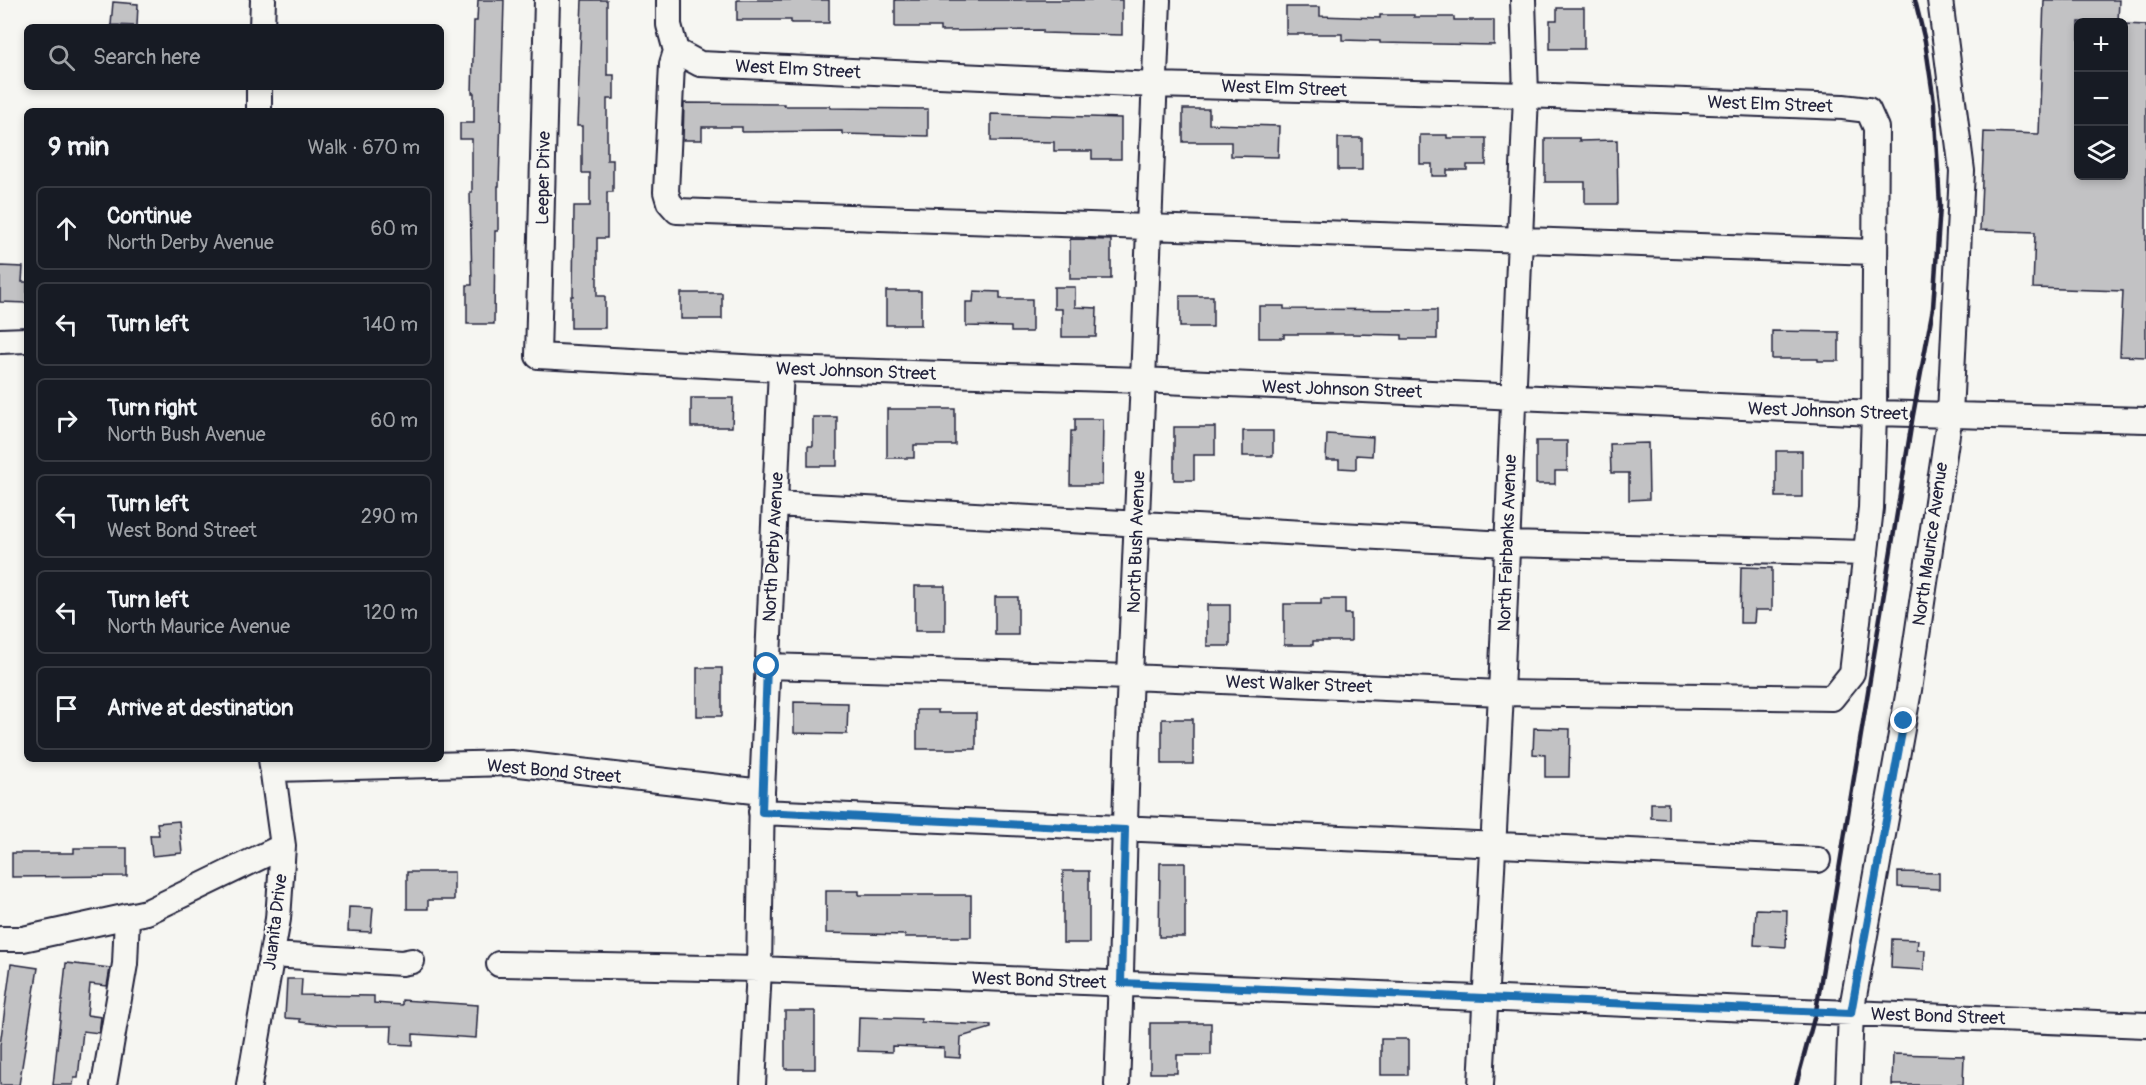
<!DOCTYPE html>
<html lang="en">
<head>
<meta charset="utf-8">
<style>
  body { margin:0; font-family:Pangolin,sans-serif; background:#242831; color:#f1f3f6 }
  .controls { position:absolute; right:18px; top:18px; display:grid; overflow:hidden; border-radius:9px; box-shadow:0 3px 9px #0003 }
  .controls button { width:54px; height:54px; display:grid; place-items:center; padding:0; border:0; border-bottom:2px solid #363941; background:#171b24; color:#f1f3f6; font:30px sans-serif }
  .stop { position:absolute; width:18px; height:18px; margin:-14px; border:4px solid #1f6fb2; border-radius:50%; background:#fff }
  .stop.end { background:#1f6fb2; border-color:#fff; box-shadow:0 2px 6px #0008 }
  .list { margin:0; padding:0; list-style:none }
  h2 { display:flex; justify-content:space-between; align-items:center; height:78px; margin:0; padding:0 24px; font-size:26px }
  h2 small { font-size:20px; font-weight:400; color:#9ea1a6 }
  .list li { display:grid; grid-template-columns:39px 1fr auto; gap:18px; align-items:center; box-sizing:border-box; height:84px; margin:0 12px 12px; padding:0 12px; border:2px solid #363941; border-radius:9px }
  .list b { display:block; font-size:22px; white-space:nowrap }
  .list p { margin:0; font-size:20px; white-space:nowrap; color:#9ea1a6 }
  .list em { font-size:20px; font-style:normal; color:#9ea1a6 }
  .icon { flex:none; width:33px; height:33px; fill:none; stroke:currentColor; stroke-width:2; stroke-linecap:round; stroke-linejoin:round }
  .map { position:relative; flex:none; width:2146px; height:1085px; overflow:hidden }
  .search { position:absolute; background:#171b24; box-shadow:0 3px 9px #0003; left:24px; top:24px; width:420px; height:66px; display:flex; align-items:center; gap:15px; box-sizing:border-box; padding:0 21px; border-radius:9px; color:#9ea1a6; font-size:22px }
  .panel { position:absolute; background:#171b24; box-shadow:0 3px 9px #0003; left:24px; top:108px; width:420px; height:654px; border-radius:9px }
  .map>svg:first-child { display:block }
  .building { fill:#c2c2c4; stroke:#22223b; stroke-width:1.5 }
  .lines { fill:none; stroke-linecap:round; stroke-linejoin:round }
  .minor-casing { stroke:#22223b; stroke-width:28 }
  .minor { stroke:#f6f6f2; stroke-width:24 }
  .rail { stroke:#22223b; stroke-width:4.5 }
  .route { stroke:#1f6fb2; stroke-width:8 }
  .labels { text-anchor:middle; stroke-width:5; stroke-linejoin:round; paint-order:stroke }
  .street-label { font-size:18px; fill:#22223b; stroke:#f6f6f2 }
</style>
</head>
<body>
<div class="map">
<svg width="2146" height="1085" viewBox="0 0 2146 1085">
  <rect width="100%" height="100%" fill="#f6f6f2"/>
  <filter id="ink" filterUnits="userSpaceOnUse"><feTurbulence type="fractalNoise" baseFrequency=".0167" numOctaves="2"/><feDisplacementMap in="SourceGraphic" scale="12" xChannelSelector="R" yChannelSelector="G"/><feConvolveMatrix kernelMatrix="1 2 1 2 8 2 1 2 1" color-interpolation-filters="sRGB"/></filter>
  <g filter="url(#ink)">
    <path class="building" d="M478,0H504L499,186H498V231H495L494,324H467V285H472L470,192H472V139H460V123H474V93H472L474,21H477Z
      M582,0H607V75H614V99H607V160H613V192H607V238H597V296H605V328H571V296H573L574,206H590V173H582V126H577Z
      M737,0H829V23H791V20H737Z
      M895,0H1122V35L1043,33V30L940,31V27H895Z
      M2044,0H2119L2118,22H2079V176H2124V24L2146,25V357L2120,356L2123,291L2033,288L2035,232L1980,230L1984,132L2039,134Z
      M113,2L138,4L137,26L111,25Z
      M1286,7H1320V16L1380,18V15H1414V17H1454V20H1494V45L1380,43V41L1342,40V34H1286Z
      M1557,8H1584V49H1550V20H1557Z
      M684,103L784,104V106H830V108L928,109V136L842,134V131L742,132V127H702V140H683Z
      M1183,109H1209V124L1279,126L1278,157L1231,156V142H1183Z
      M991,114L1121,118V159H1092V151H1054V142L991,141Z
      M1420,135H1447V138H1486V165H1467V170H1447V176H1432V164H1420Z
      M1338,138H1362V170H1338Z
      M1545,138H1579V141L1617,140L1618,204H1585V182H1545Z
      M1070,239L1111,240V279H1070Z
      M0,266L23,267L22,282H27V303L0,302Z
      M1054,287H1075V307L1097,308L1096,337H1062V309H1054Z
      M886,291H921V325H886Z
      M974,291L1000,292V299H1032V332H1011V327L966,326V302H973Z
      M681,293H722V319H681Z
      M1180,296H1213V327H1180Z
      M1259,306H1284V309L1437,310V339H1402V335L1351,334H1284V338H1259Z
      M1772,331L1839,332V361H1818V359H1772Z
      M691,398H733L732,427H691Z
      M887,409H955V445H914V458H887Z
      M813,417H837V466H808V446H813Z
      M1075,419H1103L1102,485H1070L1071,431H1075Z
      M1174,427H1215V455H1194V480H1174Z
      M1243,431H1273V456H1243Z
      M1327,434L1373,437L1372,456L1356,455V469L1339,468V460H1326Z
      M1536,441H1567V471H1555V484H1536Z
      M1648,443L1649,499L1629,500V473H1611L1610,444Z
      M1776,451H1802V497H1776Z
      M1741,567L1772,568V610H1755L1754,623H1740Z
      M915,586H945V631H915Z
      M995,597H1018V635H995Z
      M1321,599H1345V614H1351V641H1313V645H1284V604H1321Z
      M1207,605H1230V646H1207Z
      M697,668H722V716H697Z
      M794,702L848,703L847,734L794,733Z
      M917,710H938V713H976V749H917Z
      M1162,719H1193V764H1162Z
      M1534,728L1570,729L1569,777H1545V755L1533,754Z
      M1651,803H1668V819L1651,818Z
      M179,821L182,853L152,856L150,835H159L157,823Z
      M74,848H127V876L12,877V853H74Z
      M1160,863H1185V937H1159Z
      M1063,871H1089V943H1063Z
      M407,872H454V900H428V909H407Z
      M1898,872L1939,873V889L1898,887Z
      M826,891H859V895H971V937H905V935L826,933Z
      M349,907L373,908L371,932L348,931Z
      M1756,909L1787,910L1786,947L1754,945Z
      M1892,939L1918,940L1917,950H1925L1924,970L1891,968Z
      M66,963L110,968L107,986L90,984L87,1015L101,1017L99,1033L83,1031L78,1078H74L73,1085H53Z
      M11,964L38,968L19,1085H0V1045Z
      M287,979H302L301,995L374,996V1003L402,1005V1000L478,1005L476,1038L413,1034V1045L391,1044L392,1026H338L300,1022V1019L285,1018Z
      M785,1011H815V1069H785Z
      M859,1017L921,1019V1022L991,1025V1028L961,1037L960,1058L944,1057V1048L892,1046V1052L858,1051Z
      M1150,1023H1211V1055H1177V1073H1150Z
      M1381,1039H1408V1075H1381Z
      M1893,1054L1964,1056L1963,1085H1892Z"/>
    <g class="lines">
      <g class="minor-casing">
        <path id="minor" d="M547,0L538,356L781,369L1142,380L1874,413L2146,420
          M669,0V25L676,51L700,64L1155,85L1526,95L1843,107L1868,110L1876,128L1874,413L1871,508L1852,673L1832,698L1501,693L1130,677L767,666
          M262,27L263,0
          M676,51L672,64L666,192L669,202L677,211L1875,252
          M259,111V87
          M0,341L27,340
          M775,504L1507,544L1866,553
          M273,769L511,763L762,792
          M761,812C1114,830 1466,842 1818,860
          M0,939H23L147,912L283,846
          M272,955L402,963L412,961
          M499,964L759,969L2146,1025
          M104,1085L125,964L127,916
          M249,1085L278,919L283,846L271,759
          M753,1085L759,969L762,792L781,369
          M1117,1085C1123,949 1124,812 1130,676C1140,451 1150,225 1158,0
          M1481,1085L1501,693L1526,95L1523,0
          M1848,1085L1851,1013L1909,690L1950,414L1962,171L1940,0"/>
      </g>
      <use href="#minor" class="minor"/>
      <path class="rail" d="M1796,1085L1816,1011L1913,415L1933,308L1940,206L1934,102L1925,41L1915,0"/>
    </g>
  </g>
  <g class="lines" filter="url(#ink)">
    <path class="route" d="M767,666L762,812L1125,830L1121,983L1851,1013L1904,721"/>
  </g>
  <g class="labels">
    <g class="street-label">
      <text transform="translate(798 69) rotate(3)" y="6">West Elm Street</text>
      <text transform="translate(1284 88) rotate(2)" y="6">West Elm Street</text>
      <text transform="translate(1770 104) rotate(2)" y="6">West Elm Street</text>
      <text transform="translate(543 178) rotate(-89)" y="6">Leeper Drive</text>
      <text transform="translate(856 371) rotate(2)" y="6">West Johnson Street</text>
      <text transform="translate(1342 389) rotate(2)" y="6">West Johnson Street</text>
      <text transform="translate(1828 411) rotate(2)" y="6">West Johnson Street</text>
      <text transform="translate(1136 542) rotate(-88)" y="6">North Bush Avenue</text>
      <text transform="translate(1507 543) rotate(-88)" y="6">North Fairbanks Avenue</text>
      <text transform="translate(1930 544) rotate(-82)" y="6">North Maurice Avenue</text>
      <text transform="translate(773 547) rotate(-87)" y="6">North Derby Avenue</text>
      <text transform="translate(1299 684) rotate(2)" y="6">West Walker Street</text>
      <text transform="translate(554 771) rotate(5)" y="6">West Bond Street</text>
      <text transform="translate(275 922) rotate(-83)" y="6">Juanita Drive</text>
      <text transform="translate(1039 980) rotate(2)" y="6">West Bond Street</text>
      <text transform="translate(1938 1016) rotate(2)" y="6">West Bond Street</text>
    </g>
  </g>
</svg>
<div class="controls">
<button>+</button>
<button>−</button>
<button><svg class="icon" aria-label="layers" viewBox="0 0 24 24"><path d="M12 4l9 5-9 5-9-5zM3 14l9 5 9-5"/></svg></button>
</div>
<div class="stop" style="left:767px;top:666px"></div>
<div class="stop end" style="left:1904px;top:721px"></div>
<div class="search"><svg class="icon" aria-label="search" viewBox="0 0 24 24"><circle cx="10" cy="10" r="6"/><path d="M15 15l6 6"/></svg>Search here</div>
<section class="panel">
<h2>9 min<small>Walk · 670 m</small></h2>
<ul class="list">
<li><svg class="icon" aria-label="ahead" viewBox="0 0 24 24"><path d="M12 20V5M6 11l6-6 6 6"/></svg><div><b>Continue</b><p>North Derby Avenue</p></div><em>60 m</em></li>
<li><svg class="icon" aria-label="left" viewBox="0 0 24 24"><path d="M17 20v-9H6M10 6l-5 5 5 5"/></svg><div><b>Turn left</b></div><em>140 m</em></li>
<li><svg class="icon" aria-label="right" viewBox="0 0 24 24"><path d="M7 20v-9h11M14 6l5 5-5 5"/></svg><div><b>Turn right</b><p>North Bush Avenue</p></div><em>60 m</em></li>
<li><svg class="icon" aria-label="left" viewBox="0 0 24 24"><path d="M17 20v-9H6M10 6l-5 5 5 5"/></svg><div><b>Turn left</b><p>West Bond Street</p></div><em>290 m</em></li>
<li><svg class="icon" aria-label="left" viewBox="0 0 24 24"><path d="M17 20v-9H6M10 6l-5 5 5 5"/></svg><div><b>Turn left</b><p>North Maurice Avenue</p></div><em>120 m</em></li>
<li><svg class="icon" aria-label="arrive" viewBox="0 0 24 24"><path d="M6 21V4h12l-3 4 3 4H6"/></svg><div><b>Arrive at destination</b></div></li>
</ul>
</section>
</div>
</body>
</html>
